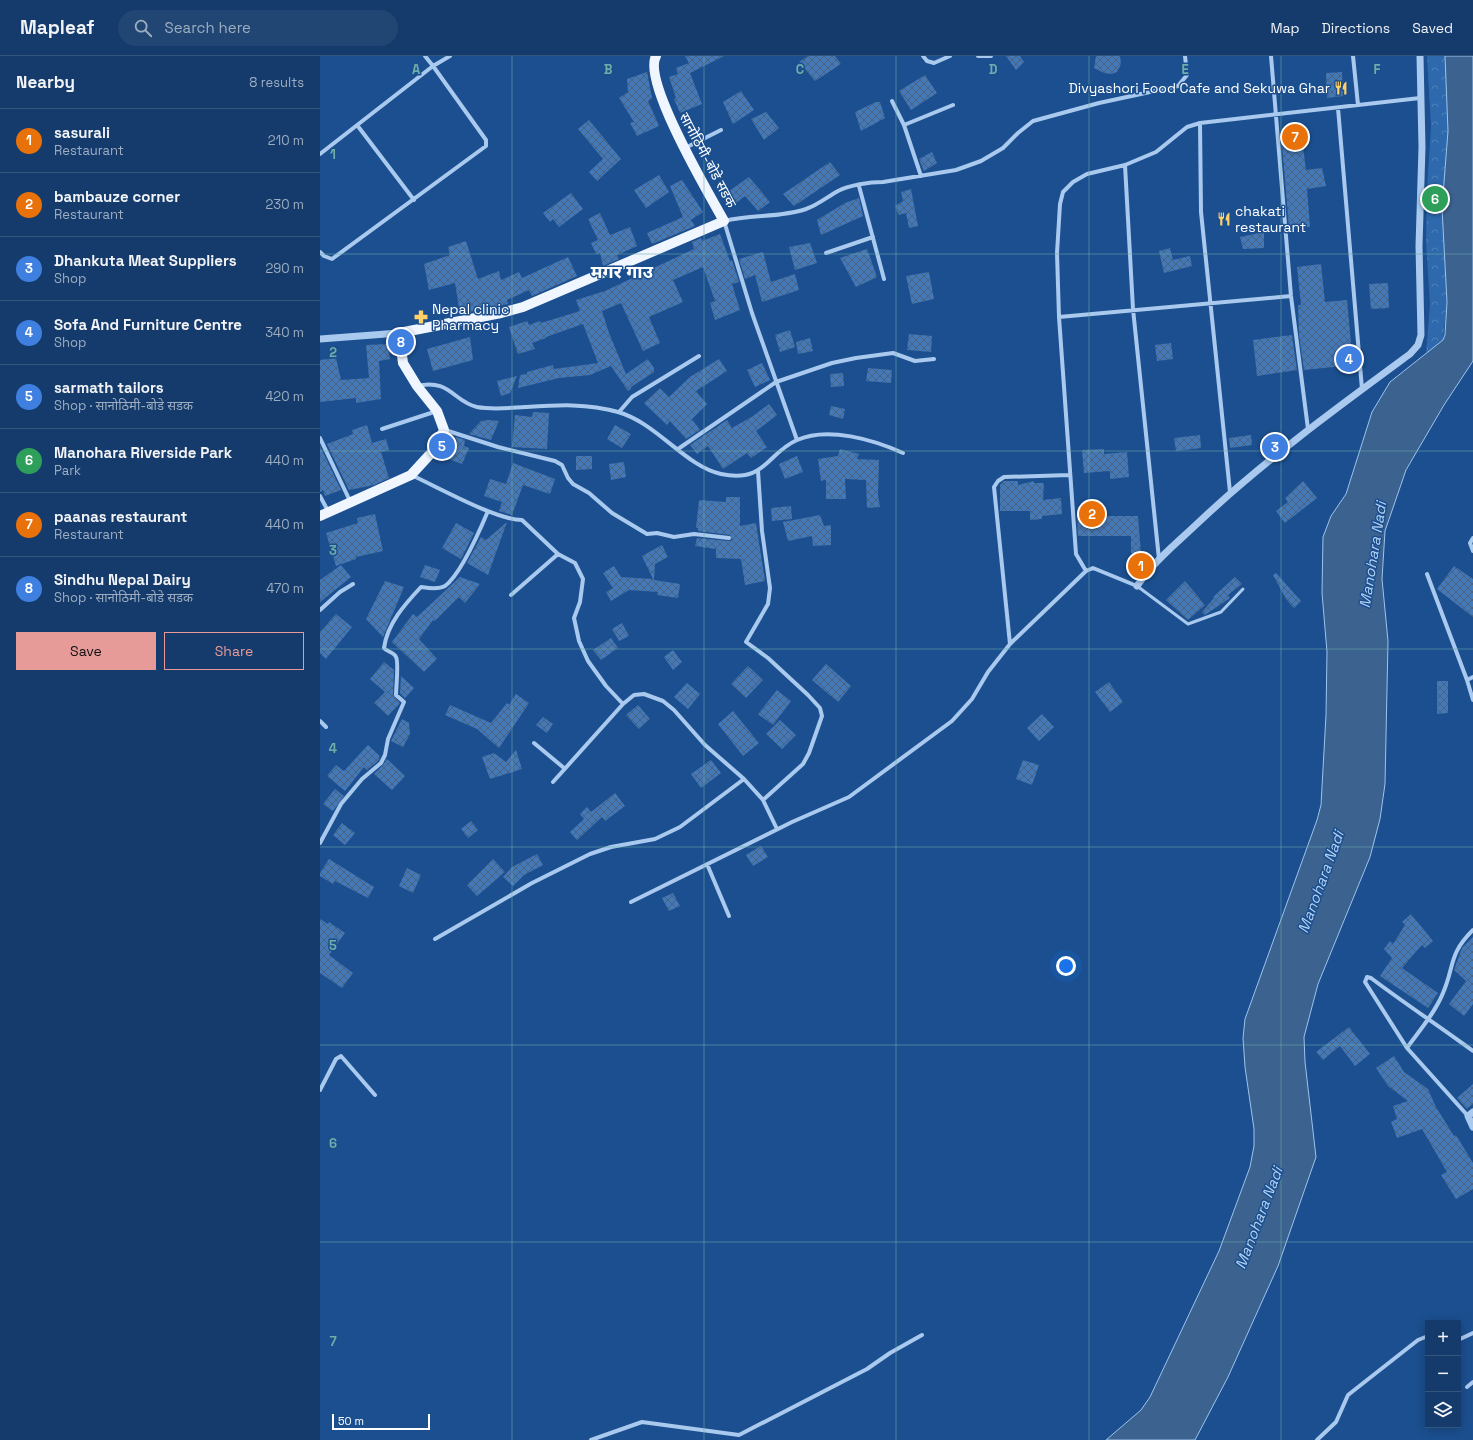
<!DOCTYPE html>
<html lang="en">
<head>
<meta charset="utf-8">
<style>
  body { margin:0; font-family:"Space Grotesk","Noto Sans Devanagari",sans-serif; background:#214673; color:#f1f3f6 }
  .controls { position:absolute; right:12px; bottom:12px; display:grid; overflow:hidden; border-radius:0px; box-shadow:0 2px 10px #0003 }
  .controls button { width:36px; height:36px; display:grid; place-items:center; padding:0; border:0; border-bottom:1px solid #33557e; background:#143b6b; color:#f1f3f6; font:20px sans-serif }
  .scale { position:absolute; left:12px; bottom:10px; width:98px; box-sizing:border-box; padding-left:4px; border:2px solid #fff; border-top:0; font-size:11px; line-height:14px; white-space:nowrap; color:#fff; -webkit-text-stroke:3px #1b4f8f; paint-order:stroke }
  .you { position:absolute; left:746px; top:910px; width:14px; height:14px; margin:-10px; border:3px solid #fff; border-radius:50%; background:#1a73e8; box-shadow:0 0 0 6px #1a73e833 }
  .badge { display:grid; place-items:center; width:26px; height:26px; border-radius:50%; background:#e69b98; color:#fff; font-size:13px; font-weight:700 }
  .pin { position:absolute; translate:-50% -50%; border:2px solid #fff; box-shadow:0 1px 4px #0006 }
  .list { margin:0; padding:0; list-style:none }
  h2 { display:flex; justify-content:space-between; align-items:center; height:52px; margin:0; padding:0 16px; font-size:17px }
  h2 small { font-size:13px; font-weight:400; color:#9dadc1 }
  .list li { display:grid; grid-template-columns:26px 1fr auto; gap:12px; align-items:center; box-sizing:border-box; height:64px; padding:0 16px; border-top:1px solid #33557e }
  .list b { display:block; font-size:15px; white-space:nowrap }
  .list p { margin:0; font-size:13px; white-space:nowrap; color:#9dadc1 }
  .list em { font-size:13px; font-style:normal; color:#9dadc1 }
  .actions { display:flex; gap:8px; padding:12px 16px }
  .actions a { flex:1; padding:9px 0; border:1px solid #e69b98; border-radius:0px; text-align:center; font-size:14px; color:#e69b98 }
  .actions .main { background:#e69b98; color:#111 }
  .icon { flex:none; width:22px; height:22px; fill:none; stroke:currentColor; stroke-width:2; stroke-linecap:round; stroke-linejoin:round }
  .map { position:relative; flex:none; width:1153px; height:1384px; overflow:hidden }
  header { display:flex; align-items:center; gap:24px; box-sizing:border-box; height:56px; padding:0 20px; background:#143b6b; border-bottom:1px solid #33557e }
  header strong { font-size:19px }
  nav { display:flex; gap:22px; margin-inline-start:auto; font-size:14px }
  .search { width:280px; height:36px; background:#214673; display:flex; align-items:center; gap:10px; box-sizing:border-box; padding:0 14px; border-radius:22px; color:#9dadc1; font-size:15px }
  main { display:flex }
  aside { flex:1; background:#143b6b }
  .map>svg:first-child { display:block }
  .park { fill:url(#park-crowns) }
  .water { fill:#3c6290; stroke:#9cc4f0 }
  .building { fill:url(#building-cross-hatch) }
  .lines { fill:none; stroke-linecap:round; stroke-linejoin:round }
  .service { stroke:#a9c9ee; stroke-width:3 }
  .minor { stroke:#a9c9ee; stroke-width:4 }
  .tertiary { stroke:#a9c9ee; stroke-width:7 }
  .primary { stroke:#f0f6ff; stroke-width:10 }
  .grid { fill:none; stroke:#6fada8; stroke-width:1; stroke-opacity:0.55 }
  .labels { text-anchor:middle; stroke-width:3; stroke-linejoin:round; paint-order:stroke }
  .poi-label { font-size:14px; fill:#fff; stroke:#1b4f8f; text-anchor:start }
  .street-label { font-size:14px; fill:#fff; stroke:#1b4f8f }
  .water-label { font-size:15px; font-style:italic; fill:#b5d3f5; stroke:#1b4f8f }
  .district-label { font-size:18px; font-weight:bold; fill:#fff; stroke:#1b4f8f }
  .grid-label { font-size:13px; text-anchor:middle; font-weight:bold; fill:#6fada8; stroke:#1b4f8f; stroke-width:3; stroke-linejoin:round; paint-order:stroke }
</style>
</head>
<body>
<header>
<strong>Mapleaf</strong>
<div class="search"><svg class="icon" aria-label="search" viewBox="0 0 24 24"><circle cx="10" cy="10" r="6"/><path d="M15 15l6 6"/></svg>Search here</div>
<nav><a>Map</a><a>Directions</a><a>Saved</a></nav>
</header>
<main>
<aside>
<h2>Nearby<small>8 results</small></h2>
<ul class="list">
<li><span class="badge" style="background:#e8710a">1</span><div><b>sasurali</b><p>Restaurant</p></div><em>210 m</em></li>
<li><span class="badge" style="background:#e8710a">2</span><div><b>bambauze corner</b><p>Restaurant</p></div><em>230 m</em></li>
<li><span class="badge" style="background:#3f7fe0">3</span><div><b>Dhankuta Meat Suppliers</b><p>Shop</p></div><em>290 m</em></li>
<li><span class="badge" style="background:#3f7fe0">4</span><div><b>Sofa And Furniture Centre</b><p>Shop</p></div><em>340 m</em></li>
<li><span class="badge" style="background:#3f7fe0">5</span><div><b>sarmath tailors</b><p>Shop · सानोठिमी-बोडे सडक</p></div><em>420 m</em></li>
<li><span class="badge" style="background:#2e9e5b">6</span><div><b>Manohara Riverside Park</b><p>Park</p></div><em>440 m</em></li>
<li><span class="badge" style="background:#e8710a">7</span><div><b>paanas restaurant</b><p>Restaurant</p></div><em>440 m</em></li>
<li><span class="badge" style="background:#3f7fe0">8</span><div><b>Sindhu Nepal Dairy</b><p>Shop · सानोठिमी-बोडे सडक</p></div><em>470 m</em></li>
</ul>
<div class="actions"><a class="main">Save</a><a>Share</a></div>
</aside>
<div class="map">
<svg width="1153" height="1384" viewBox="0 0 1153 1384">
  <defs>
    <pattern id="park-crowns" width="20" height="18" patternUnits="userSpaceOnUse"><rect width="20" height="18" fill="#2e69ad"/><path d="M2 6a3 3 0 1 1 6 0M12 15a3 3 0 1 1 6 0" fill="none" stroke="#4d80b9"/></pattern>
    <pattern id="building-cross-hatch" width="8" height="8" patternUnits="userSpaceOnUse"><rect width="8" height="8" fill="#4478b7"/><path d="M0 0l8 8M0 8l8-8" fill="none" stroke="#486282"/></pattern>
  </defs>
  <rect width="100%" height="100%" fill="#1b4f8f"/>
  <path class="park" d="M1107,0H1125L1128,75L1122,152L1127,246L1123,284L1106,298L1110,248L1106,186L1107,133L1111,71Z"/>
  <path class="water" d="M1125,0H1153V305L1124,349L1086,414L1065,475L1062,523L1068,585L1065,728L1060,763L1050,801L998,928L984,981L985,1006L996,1101L958,1210L908,1321L875,1384H786L821,1354L830,1341L899,1195L930,1111L934,1090V1073L925,1011L923,982L925,963L997,764L1001,749L1006,659L1007,596L1002,537L1003,481L1011,460L1026,438L1052,356L1070,326L1123,284L1125,279L1127,246L1122,152L1128,75Z"/>
  <path class="building" d="M365,0H404L370,17L382,48L360,57L354,43L356,42L349,21L358,18L356,12L369,7Z
    M488,0H515L521,8L495,25L479,6Z
    M686,0H700L704,6L696,14Z
    M776,0H800L801,8L797,16L792,18L784,17L774,12Z
    M327,16L332,42L328,45L339,70L317,80L310,67L314,66L299,42L308,36L307,23Z
    M1022,16L1023,40L1007,42L1006,17Z
    M605,19L617,37L591,54L579,35Z
    M421,35L434,54L413,68L403,46Z
    M556,46H560L565,62L541,75L535,56Z
    M446,56L459,72L444,84L431,63Z
    M269,64L301,103L277,125L269,116L283,103L258,73Z
    M981,74L986,114L1002,112L1006,130L987,133L990,171L969,172L961,76Z
    M612,96L617,107L604,115L599,103Z
    M510,106L520,119L474,150L463,138Z
    M339,119L349,136L326,152L314,134Z
    M429,121L450,146L438,155L425,140L416,147L405,138Z
    M362,124L383,156L371,164L375,170L332,188L327,177L363,161L350,130Z
    M591,133L598,170L589,172L586,157L579,159L575,150L583,145L581,136Z
    M251,137L263,153L239,171L233,163L230,166L223,157Z
    M539,142L543,160L501,179L497,164L525,147Z
    M280,157L290,179L310,171L317,190L297,199L299,203L283,210L280,197L276,198L271,187L278,184L268,163Z
    M944,176V192L923,193L920,181Z
    M400,178L410,205L412,204L419,226L412,228L420,254L395,264L390,247L395,245L383,211L353,224L363,246L329,261L340,287L323,295L301,247L282,255L289,277L306,318L328,303L334,312V316L311,331V333L308,335L291,310L270,319L239,322L198,332L200,319L207,318V316L233,309L234,313L278,307L263,268L226,281V282L212,287L215,293L198,298L189,271L207,265L209,269L220,265L221,267L260,255L256,244L285,235L374,193L372,186L381,182L382,185Z
    M146,185L158,223L179,215L181,224L199,216L202,222L248,201L257,220L212,240L209,234L187,244L188,248L140,258L135,227L109,234L104,208L130,199L128,191Z
    M490,187L497,207L475,214L469,191Z
    M850,192L853,204L870,200L872,210L844,217L839,195Z
    M547,193L557,221L536,231L520,202Z
    M443,196L451,226L475,218L479,234L442,246L435,219L425,223L419,203Z
    M1001,208L1005,246L1027,244L1033,309L984,314L979,279L978,249H981L977,211Z
    M609,216L614,243L592,248L586,220Z
    M1068,227L1069,252L1051,253L1049,228Z
    M470,274L475,291L460,296L455,279Z
    M589,278L612,280L611,296L587,294Z
    M972,279L977,314L937,320L933,284Z
    M150,281L153,304L113,315L107,293Z
    M490,282L493,295L478,298L476,286Z
    M851,287L853,303L837,305L835,289Z
    M68,288L70,303L59,305L61,343L36,347V342L0,346V304L16,302L21,324L49,322L46,289Z
    M399,303L407,315L376,335L387,348L372,363L380,374L366,383L350,365L347,369L324,347L340,332L349,341L370,321Z
    M442,307L450,324L435,331L427,314Z
    M548,312L572,314L571,327L546,325Z
    M523,317L524,330L511,331L510,318Z
    M197,320L190,337L181,340L177,325Z
    M449,348L457,359L436,375L447,391L431,402L427,397L403,413L388,390L377,398L370,389L407,364L412,372L433,360Z
    M511,350L525,353L523,363L509,359Z
    M213,356L229,357L227,393L192,391L195,359L212,361Z
    M169,364L179,365L171,384L149,378L161,365Z
    M47,369L52,387L66,383L69,394L61,396L69,422L54,429L29,434L7,388L33,378L32,374Z
    M295,369L311,378L302,392L287,383Z
    M880,379L881,392L856,395L854,382Z
    M931,379L932,389L910,392L909,382Z
    M136,381L145,384L144,390L149,392L142,408L126,402Z
    M0,390L21,434L5,440L3,434L0,436Z
    M520,393L539,398L537,403L559,404L558,439L560,451L547,452L546,424L525,423L526,443H506V424L501,425L498,403L518,400Z
    M784,393V398L807,396L809,421L790,423V415L764,417L762,394Z
    M256,400H272V413L256,414Z
    M477,400L483,416L465,423L459,408Z
    M304,406L306,421L291,424L289,408Z
    M193,407L235,423L230,438L203,429L192,459L179,455L182,446L164,440L170,423L186,428Z
    M684,425H698V429L714,425V427H724L723,444L741,442L742,458L722,460V463L710,464V455H680V429Z
    M983,425L997,442L965,467L956,455L968,446L965,442Z
    M406,441H420V470L436,467L445,525L425,529L421,503L396,502V493L375,490L377,482L409,485L412,484L410,479L378,475V472H376L379,444L406,446Z
    M471,450L472,463L452,465L451,452Z
    M757,456L772,457V460H818L821,497H811V480H758Z
    M55,458L63,495L36,501V503L16,510L6,477L38,467L37,462Z
    M500,459L504,470L511,469V489L493,490L492,480L468,485L463,466Z
    M187,466L168,519L147,507L161,481L166,484Z
    M136,467L154,477L141,503L122,492Z
    M342,489L348,501L335,508L334,524L360,528L358,542L337,539L338,536L309,534L291,545L286,536L293,532L283,517L294,510L301,521L333,523L322,500Z
    M21,509L31,521L0,546V524Z
    M105,509L120,514L115,526L100,521Z
    M1134,510L1153,523V561L1117,533Z
    M956,517L981,545L974,552L966,543L953,519Z
    M140,521L160,528L145,547L139,541L115,565L113,564L99,583L117,603L104,616L72,586L93,558L97,561Z
    M915,521L922,528L908,539L910,542L885,559L882,556L894,542L893,541Z
    M65,525L84,531L63,581L46,563Z
    M865,525L885,549L868,564L846,544Z
    M16,558L32,571L6,603L0,597V576Z
    M302,567L309,580L299,585L292,573Z
    M291,582L298,592L281,604L273,594Z
    M353,594L362,606L353,614L344,601Z
    M64,606L74,614L73,639L80,647L68,660L54,647L65,636L50,623Z
    M506,608L531,630L518,646L492,624Z
    M428,610L443,624L426,642L411,628Z
    M81,620L94,632L85,642L80,637Z
    M1117,625H1128V657L1117,658Z
    M789,626L803,646L790,656L775,636Z
    M367,627L380,638L368,653L354,641Z
    M457,634L471,645L453,669L438,658Z
    M196,638L209,647L179,692L157,673L125,659L130,649L171,667L187,647L189,649Z
    M318,649L330,663L319,673L306,659Z
    M413,655L439,687L423,700L398,668Z
    M722,658L734,671L719,685L707,672Z
    M223,661L233,668L227,677L216,669Z
    M82,663L89,667L90,678L83,691L71,685Z
    M460,664L476,679L462,693L446,678Z
    M48,689L60,700L58,705L47,714L44,711L25,735L7,720L16,709L24,715Z
    M196,694L202,713L170,723L162,701L174,697L186,706Z
    M67,703L85,720L72,734L54,718L63,709Z
    M391,704L401,717L381,732L371,718Z
    M703,704L719,709L712,729L696,723Z
    M15,733L24,740L13,755L3,748Z
    M295,737L305,750L285,765L282,761L257,784L250,776L264,763L260,758L267,751L271,756Z
    M151,765L158,774L148,782L141,773Z
    M22,767L35,777L25,789L13,779Z
    M441,790L448,801L433,810L426,799Z
    M217,798L223,809L204,819L193,830L183,821L192,811Z
    M9,803L54,831L48,842L15,825L13,828L0,820V817Z
    M173,803L185,816L157,840L147,829Z
    M87,812L101,819L93,837L79,830Z
    M353,837L360,850L349,855L342,842Z
    M1091,858L1113,885L1105,892L1102,889L1082,912L1118,937L1108,952L1060,920L1072,902L1064,893L1070,885L1073,888L1085,869L1082,866Z
    M0,863L8,868L9,866L25,877L9,899L33,917L22,932L0,917Z
    M1153,881V948L1144,960L1129,948L1146,925L1134,914L1142,892Z
    M1029,971L1050,998L1035,1010L1020,990L1003,1004L996,996Z
    M1074,1000L1084,1016L1108,1033L1116,1051L1134,1080L1136,1079L1153,1107V1133L1136,1143L1121,1119L1127,1116L1102,1073L1077,1082L1071,1066L1077,1063L1073,1050L1088,1045L1068,1030L1056,1012Z
    M1153,1028V1048L1147,1053L1137,1042Z"/>
  <g class="lines">
    <path class="service" d="M817,530L868,568L901,556L923,533"/>
    <path class="minor" d="M105,0L113,10L130,0
      M603,0L607,5L614,7L630,0
      M658,0H671
      M951,0L971,240L988,373
      M1033,0L1038,49
      M572,45L584,69L601,120
      M1018,52L1042,333
      M880,67L881,156L910,436
      M37,69L94,144
      M584,69L633,49
      M365,92L401,74
      M0,98L113,10L166,84V90L12,203L4,200L0,196
      M539,130L564,223
      M506,197L553,181
      M739,261L737,197L740,148L743,136L753,126L767,118L805,109
      M97,330C129,322 134,346 157,351C173,354 189,352 205,351C237,349 267,347 298,356C337,367 365,410 401,418C446,427 446,398 477,384C508,370 554,384 583,397
      M299,356L312,341L379,300
      M62,373L117,355
      M125,374L178,391L235,405L242,409L248,422L253,428L269,437L292,457L327,478L337,477L354,481L374,478L409,482
      M0,382L30,445
      M477,384L432,257L404,165C431,158 461,162 486,153C498,149 507,141 518,135C530,129 549,126 563,126L636,114L661,105L683,92L698,77L713,65L779,47L858,30L867,19L865,0
      M358,393L456,326L512,307L536,302L573,297L595,305L614,303
      M438,415L442,475L450,532L448,548L426,586L448,602L488,639L500,652L502,660L489,697L483,708L443,744
      M91,419C118,431 176,464 202,464L238,498L255,507L263,523L260,546L254,562L259,585L268,605L286,630L303,648L314,639L324,638L343,645L354,654L385,689L424,723L443,744L457,773
      M0,440L8,455
      M1153,482L1150,487L1153,495
      M839,503L813,253L805,109L836,96L867,71L880,67L1100,42
      M766,515L756,498L739,261L971,240
      M1107,518L1147,624
      M191,539L238,498
      M0,554L20,536L33,528
      M690,588L674,431L678,425L684,421L749,419
      M1153,621L1147,624L1153,644
      M0,665L6,671
      M214,687L244,712
      M233,726L303,648
      M0,787L21,748L42,723L61,707L65,699L68,683L84,646L76,639C76,631 79,606 76,601C74,596 67,596 64,592C67,568 85,548 101,531C108,532 118,534 125,530C141,518 160,474 168,455
      M387,808L409,860
      M311,846L472,766L529,741L632,665L652,643L668,616L690,588L766,515L773,512L817,530
      M115,883L212,827L270,798L291,791L335,783L360,771L424,723
      M1087,992C1099,975 1115,957 1123,937C1135,909 1128,899 1153,874
      M0,1034L16,1003L21,1000L55,1039
      M1148,1060L1087,992L1045,926L1047,921L1051,922C1084,947 1119,970 1153,995
      M1138,1284L1153,1277
      M1147,1331L1153,1326
      M271,1384L322,1366L419,1379L547,1313L570,1297L602,1279
      M997,1384L1016,1366L1028,1339L1098,1284L1108,1280"/>
    <path class="tertiary" d="M0,283L79,277
      M817,530C834,505 858,486 880,465C945,404 1018,351 1090,298L1098,289L1101,279L1099,190L1102,91L1100,0
      M1153,1056L1148,1060L1153,1071"/>
    <path class="primary" d="M0,460L91,419L113,395L124,374L117,355L97,330L83,307L79,277L181,257L203,251L404,165C389,138 322,25 336,0"/>
  </g>
  <path class="grid" d="M192,0V1384M384,0V1384M576,0V1384M769,0V1384M961,0V1384M0,198H1153M0,395H1153M0,593H1153M0,791H1153M0,989H1153M0,1186H1153"/>
  <defs>
    <g id="restaurant-bare" transform="scale(1.08)"><path d="M-5-6h1v4h1v-4h1v4h1v-4h1v5L-1.5 .5V6h-2V.5L-5-1ZM5-6V6H3V1.5H1.5Q1.5-4 5-6Z" fill="#ffd166" stroke="#1b4f8f" stroke-width="2.5" paint-order="stroke"/></g>
    <g id="pharmacy-bare" transform="scale(1.08)"><path d="M-2-6h4v4h4v4h-4v4h-4v-4h-4v-4h4Z" fill="#ffd166" stroke="#1b4f8f" stroke-width="2.5" paint-order="stroke"/></g>
  </defs>
  <g fill-rule="evenodd">
    <use href="#restaurant-bare" x="1021" y="32"/>
    <use href="#restaurant-bare" x="904" y="163"/>
    <use href="#pharmacy-bare" x="101" y="261"/>
  </g>
  <g class="labels">
    <g class="poi-label">
      <text x="1010" y="37" text-anchor="end">Divyashori Food Cafe and Sekuwa Ghar</text>
      <text x="915" y="160">chakati<tspan x="915" dy="16">restaurant</tspan></text>
      <text x="112" y="258">Nepal clinic<tspan x="112" dy="16">Pharmacy</tspan></text>
    </g>
    <g class="street-label">
      <text transform="translate(388 104) rotate(62)" y="5">सानोठिमी-बोडे सडक</text>
    </g>
    <g class="water-label">
      <text transform="translate(1053 499) rotate(-81)" y="5">Manohara Nadi</text>
      <text transform="translate(1001 826) rotate(-70)" y="5">Manohara Nadi</text>
      <text transform="translate(939 1162) rotate(-69)" y="5">Manohara Nadi</text>
    </g>
    <g class="district-label">
      <text x="302" y="222">मगर गाउ</text>
    </g>
  </g>
  <g class="grid-label">
    <text x="96" y="18">A</text>
    <text x="288" y="18">B</text>
    <text x="480" y="18">C</text>
    <text x="673" y="18">D</text>
    <text x="865" y="18">E</text>
    <text x="1057" y="18">F</text>
    <text x="13" y="103">1</text>
    <text x="13" y="301">2</text>
    <text x="13" y="499">3</text>
    <text x="13" y="697">4</text>
    <text x="13" y="894">5</text>
    <text x="13" y="1092">6</text>
    <text x="13" y="1290">7</text>
  </g>
</svg>
<div class="controls">
<button>+</button>
<button>−</button>
<button><svg class="icon" aria-label="layers" viewBox="0 0 24 24"><path d="M12 4l9 5-9 5-9-5zM3 14l9 5 9-5"/></svg></button>
</div>
<div class="scale">50 m</div>
<div class="you"></div>
<div class="pin badge" style="left:821px;top:510px;background:#e8710a">1</div>
<div class="pin badge" style="left:772px;top:458px;background:#e8710a">2</div>
<div class="pin badge" style="left:955px;top:391px;background:#3f7fe0">3</div>
<div class="pin badge" style="left:1029px;top:303px;background:#3f7fe0">4</div>
<div class="pin badge" style="left:122px;top:390px;background:#3f7fe0">5</div>
<div class="pin badge" style="left:1115px;top:143px;background:#2e9e5b">6</div>
<div class="pin badge" style="left:975px;top:81px;background:#e8710a">7</div>
<div class="pin badge" style="left:81px;top:286px;background:#3f7fe0">8</div>
</div>
</main>
</body>
</html>
